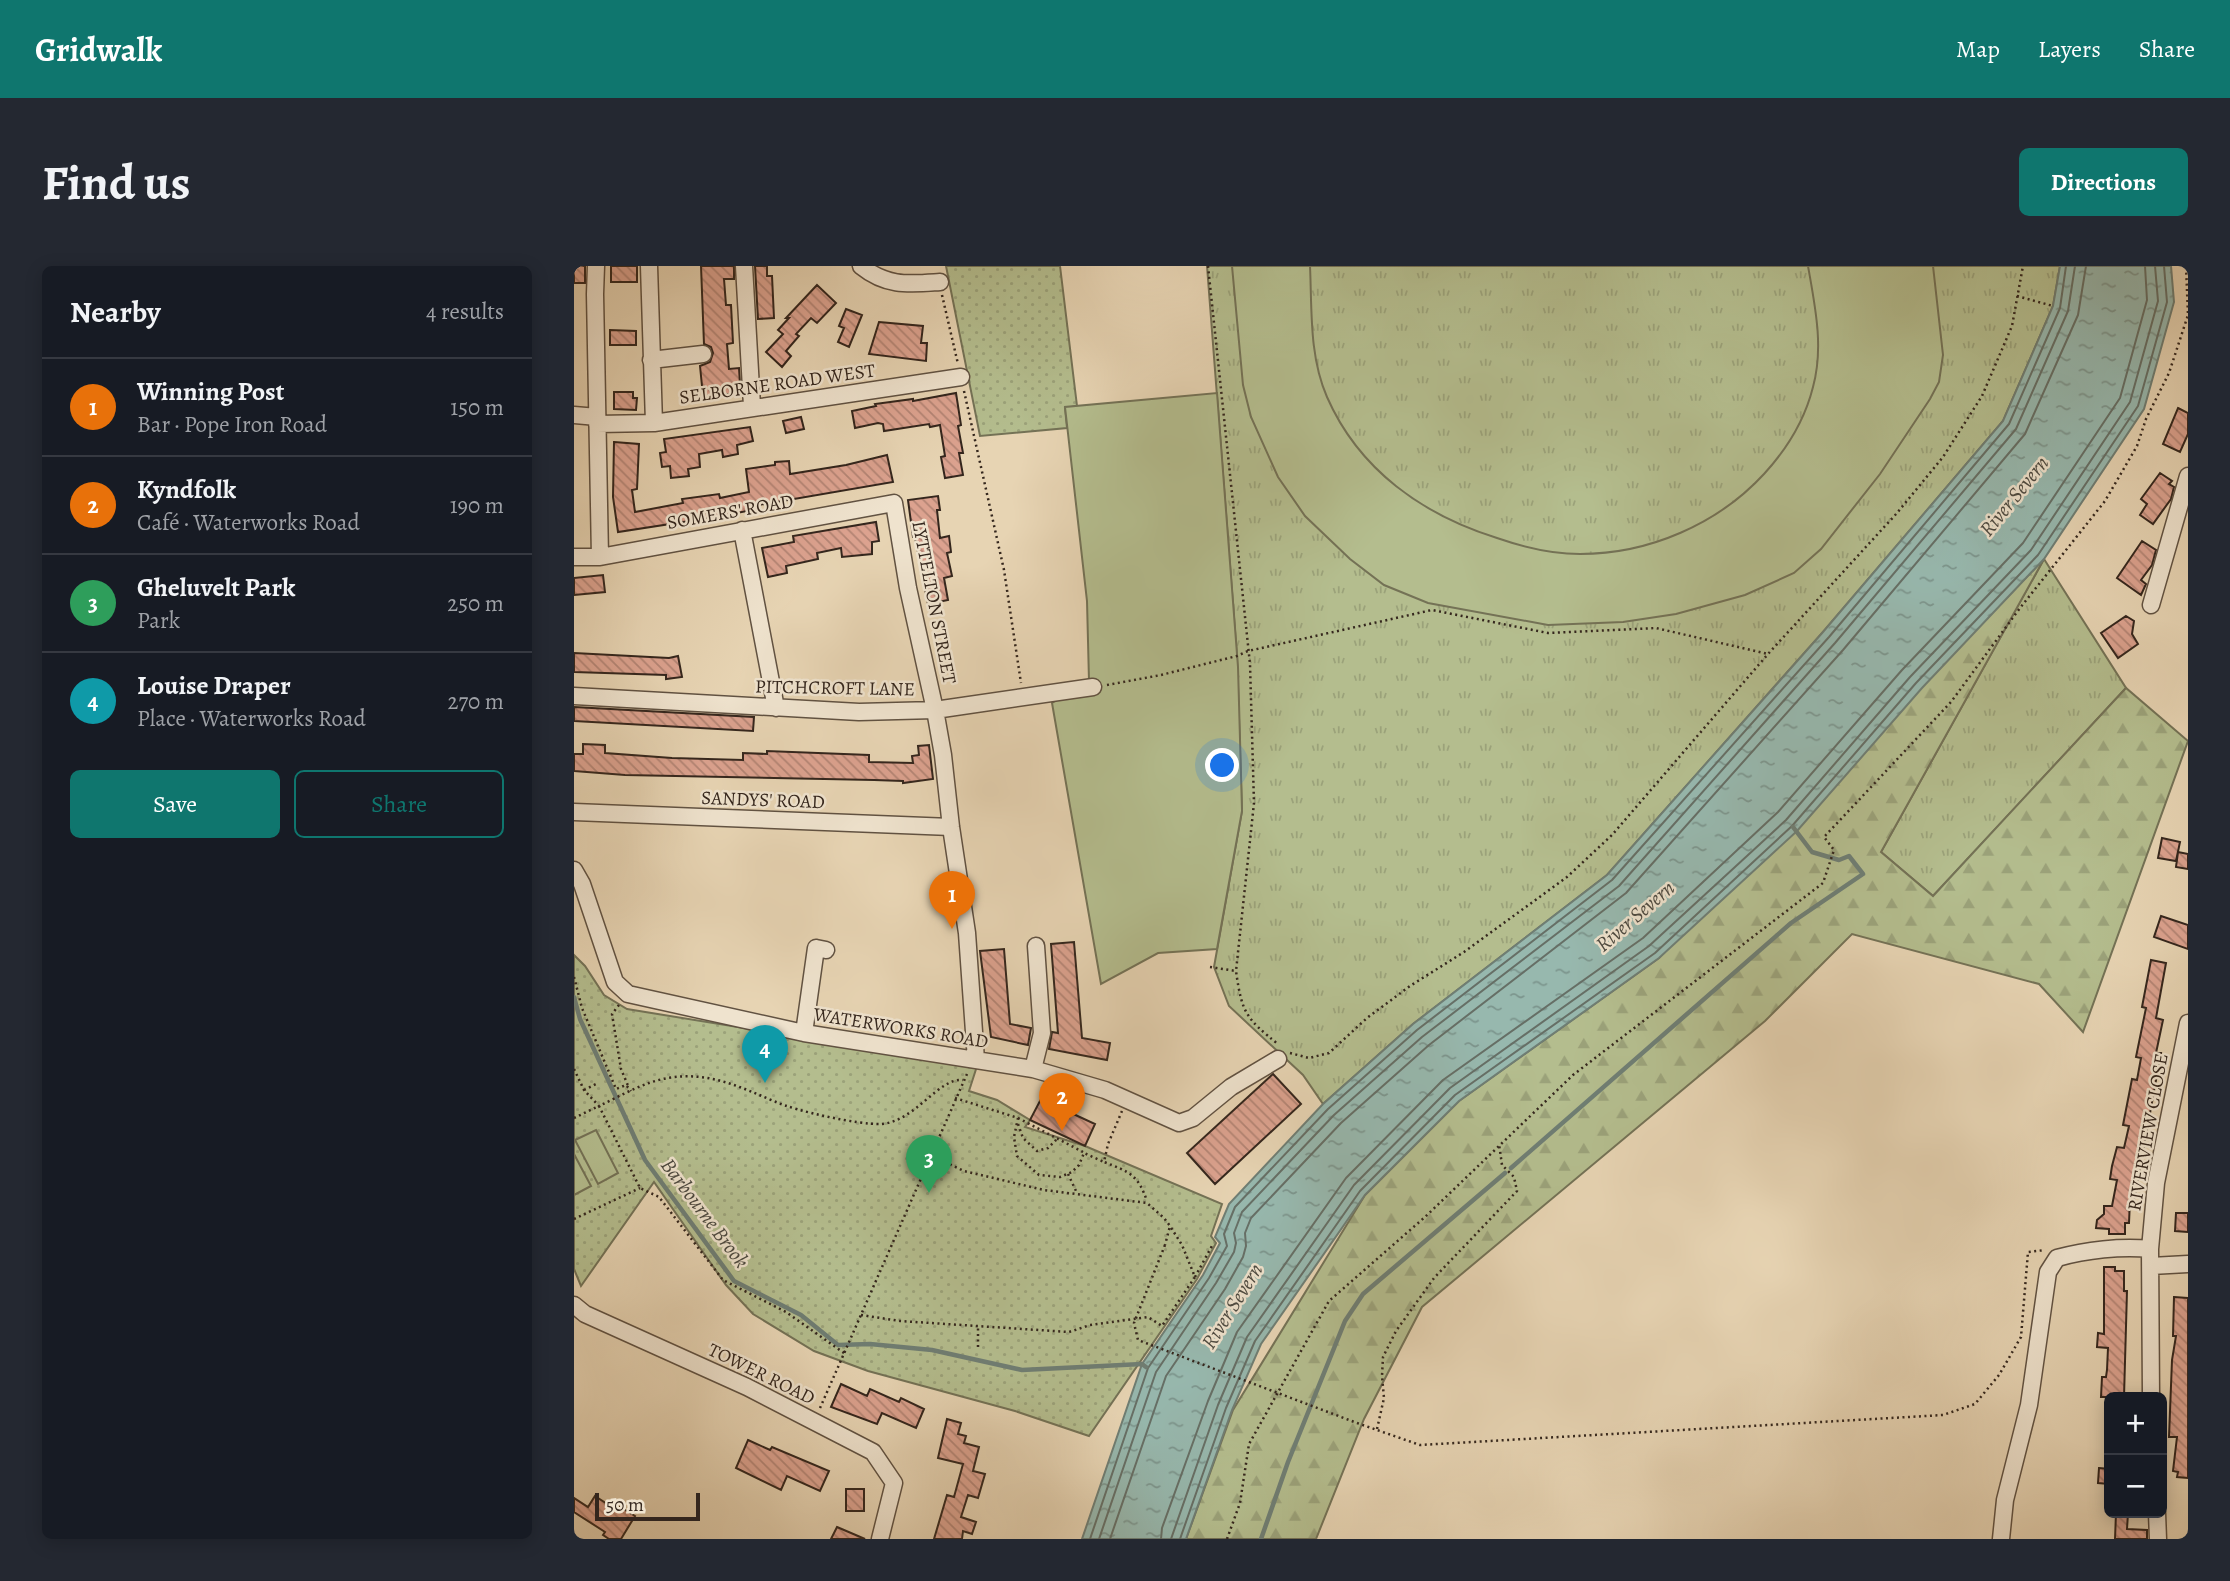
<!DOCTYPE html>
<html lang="en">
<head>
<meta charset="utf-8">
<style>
  body { margin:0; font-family:Alegreya,serif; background:#242831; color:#f1f3f6 }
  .controls { position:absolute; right:21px; bottom:21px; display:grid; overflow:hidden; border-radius:10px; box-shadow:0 4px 18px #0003 }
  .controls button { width:63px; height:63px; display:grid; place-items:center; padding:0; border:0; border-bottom:2px solid #363941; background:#171b24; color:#f1f3f6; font:35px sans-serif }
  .scale { position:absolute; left:21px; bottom:18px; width:105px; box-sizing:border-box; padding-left:7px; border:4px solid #34261d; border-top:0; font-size:19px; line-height:24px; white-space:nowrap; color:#34261d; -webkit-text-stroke:5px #efe3ce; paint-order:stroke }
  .you { position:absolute; left:649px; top:500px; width:24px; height:24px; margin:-18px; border:5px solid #fff; border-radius:50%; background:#1a73e8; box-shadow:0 0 0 10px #1a73e833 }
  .badge { display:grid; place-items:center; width:46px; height:46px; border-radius:50%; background:#0f766e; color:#fff; font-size:23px; font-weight:700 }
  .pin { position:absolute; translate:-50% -58px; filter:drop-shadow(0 2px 4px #0008) }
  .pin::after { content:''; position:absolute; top:37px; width:24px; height:21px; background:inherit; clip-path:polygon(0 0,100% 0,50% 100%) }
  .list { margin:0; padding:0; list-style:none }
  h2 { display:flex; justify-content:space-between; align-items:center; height:91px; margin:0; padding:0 28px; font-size:30px }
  h2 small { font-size:23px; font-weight:400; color:#9ea1a6 }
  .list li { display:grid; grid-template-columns:46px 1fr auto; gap:21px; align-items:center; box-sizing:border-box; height:98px; padding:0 28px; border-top:2px solid #363941 }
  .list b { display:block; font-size:26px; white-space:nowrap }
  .list p { margin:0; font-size:23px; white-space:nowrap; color:#9ea1a6 }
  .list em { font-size:23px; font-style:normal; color:#9ea1a6 }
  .actions { display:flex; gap:14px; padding:21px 28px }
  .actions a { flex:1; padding:16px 0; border:2px solid #0f766e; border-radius:10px; text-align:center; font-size:24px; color:#0f766e }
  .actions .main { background:#0f766e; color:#fff }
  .map { position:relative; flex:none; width:1614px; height:1273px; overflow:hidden; border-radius:10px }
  header { display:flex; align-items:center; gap:42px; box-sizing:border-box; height:98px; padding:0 35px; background:#0f766e; color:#fff }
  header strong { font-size:33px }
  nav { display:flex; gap:38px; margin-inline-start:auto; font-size:24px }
  .intro { display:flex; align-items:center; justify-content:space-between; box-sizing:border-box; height:168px; padding:0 42px }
  h1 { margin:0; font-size:49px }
  .button { padding:18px 32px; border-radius:10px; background:#0f766e; color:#fff; font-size:24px; font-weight:700 }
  main { display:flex; gap:42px; padding:0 42px }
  aside { flex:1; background:#171b24; border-radius:10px; box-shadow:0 4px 18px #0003 }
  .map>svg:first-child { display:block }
  .grass { fill:url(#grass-tufts); stroke:#747256; stroke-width:2 }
  .forest { fill:url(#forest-firs); stroke:#747256; stroke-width:2 }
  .park { fill:url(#park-dots); stroke:#747256; stroke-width:2 }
  .garden { fill:#b4bd8e; stroke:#747256; stroke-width:2 }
  .water { fill:url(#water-ripples); stroke:#6f7e74; stroke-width:2 }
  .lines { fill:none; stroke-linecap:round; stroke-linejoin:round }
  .shore { stroke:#666f66; stroke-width:2 }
  .stream { stroke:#6f7e74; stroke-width:4.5 }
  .building { fill:url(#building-back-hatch); stroke:#34261d; stroke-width:2 }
  .minor-casing { stroke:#615242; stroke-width:19 }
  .path { stroke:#34261d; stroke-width:2.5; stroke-dasharray:2 3.5; stroke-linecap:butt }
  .minor { stroke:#efe3ce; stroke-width:16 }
  .path-bridge { stroke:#34261d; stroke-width:2.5; stroke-dasharray:2 3.5; stroke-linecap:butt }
  .labels { text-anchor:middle; stroke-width:5; stroke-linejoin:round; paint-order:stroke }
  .street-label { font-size:19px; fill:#34261d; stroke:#efe3ce }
  .water-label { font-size:21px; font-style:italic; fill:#4d4a41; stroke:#efe3ce }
</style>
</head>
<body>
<header>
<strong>Gridwalk</strong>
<nav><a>Map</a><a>Layers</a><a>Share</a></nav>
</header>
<div class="intro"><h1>Find us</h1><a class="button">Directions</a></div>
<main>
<aside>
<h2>Nearby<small>4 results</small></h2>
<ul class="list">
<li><span class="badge" style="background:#e8710a">1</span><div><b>Winning Post</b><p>Bar · Pope Iron Road</p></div><em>150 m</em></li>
<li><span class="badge" style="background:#e8710a">2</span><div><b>Kyndfolk</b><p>Café · Waterworks Road</p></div><em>190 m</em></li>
<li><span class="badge" style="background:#2e9e5b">3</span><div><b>Gheluvelt Park</b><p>Park</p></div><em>250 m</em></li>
<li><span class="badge" style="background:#0f9aa8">4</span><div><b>Louise Draper</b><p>Place · Waterworks Road</p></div><em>270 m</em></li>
</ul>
<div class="actions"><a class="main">Save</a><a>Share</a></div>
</aside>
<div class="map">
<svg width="1614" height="1273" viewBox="0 0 1614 1273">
  <defs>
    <pattern id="grass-tufts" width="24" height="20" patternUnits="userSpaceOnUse" patternTransform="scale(1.75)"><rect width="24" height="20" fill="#b4bd8e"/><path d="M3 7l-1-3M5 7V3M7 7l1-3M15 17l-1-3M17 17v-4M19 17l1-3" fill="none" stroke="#9ba27a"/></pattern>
    <pattern id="forest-firs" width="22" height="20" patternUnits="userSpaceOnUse" patternTransform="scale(1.75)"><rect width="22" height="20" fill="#b4bd8e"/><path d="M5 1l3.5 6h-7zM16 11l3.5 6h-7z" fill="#9ba27a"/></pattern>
    <pattern id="park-dots" width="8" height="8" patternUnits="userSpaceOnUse" patternTransform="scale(1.75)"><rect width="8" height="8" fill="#b4bd8e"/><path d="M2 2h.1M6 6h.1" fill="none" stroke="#9ba27a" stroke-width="1.8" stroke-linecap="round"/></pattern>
    <pattern id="water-ripples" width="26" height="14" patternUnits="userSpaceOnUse" patternTransform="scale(1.75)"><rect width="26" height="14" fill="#97b8ae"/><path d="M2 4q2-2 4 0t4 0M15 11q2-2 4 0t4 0" fill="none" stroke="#7c958d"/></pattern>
    <pattern id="building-back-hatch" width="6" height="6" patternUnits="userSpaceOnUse" patternTransform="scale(1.75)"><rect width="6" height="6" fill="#dca28f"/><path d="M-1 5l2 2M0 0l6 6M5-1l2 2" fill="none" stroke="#b38474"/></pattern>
  </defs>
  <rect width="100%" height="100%" fill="#e7d4b3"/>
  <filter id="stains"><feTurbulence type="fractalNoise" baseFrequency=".00286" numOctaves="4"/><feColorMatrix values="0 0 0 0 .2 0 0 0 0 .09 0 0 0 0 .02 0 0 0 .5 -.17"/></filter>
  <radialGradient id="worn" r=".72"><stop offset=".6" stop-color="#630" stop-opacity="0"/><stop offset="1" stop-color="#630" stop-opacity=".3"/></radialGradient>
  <path class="grass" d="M633,0H1486L1479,40L1429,155L1249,366L1033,609L839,758L749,838L729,809L655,740L640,701L668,545L663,390Z
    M1470,293L1552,422L1359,630L1307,586Z"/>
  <path class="forest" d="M1470,293L1307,586L1359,630L1552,422L1614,475L1509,766L1465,718L1278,668L1191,755L848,1041L790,1153L742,1273H612L659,1144L791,929L885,835L1085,692Z"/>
  <path class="park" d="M372,0H486L503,140L491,142L493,162L406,170Z
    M0,689L11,700L30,729L53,743L403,800L395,825L423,834L456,854L451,861L511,880L648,938L637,970L642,977L623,1013L515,1170L441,1145L294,1105L240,1085L179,1048L152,1019L80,916L7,1020L0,1003Z"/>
  <path class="garden" d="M658,0H736C738,43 735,90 753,131C785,204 849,249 923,272C949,281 977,288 1006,288C1075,288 1144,258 1190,208C1213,183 1231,153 1239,121C1250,81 1241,40 1234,0H1359L1369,89L1365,116L1356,133L1306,208L1247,283L1220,307L1171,329L1102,348L1049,356L974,359L854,337L810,319L776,293L731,250L704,211L677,151L669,119Z
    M643,127L664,401L668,545L643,683L584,687L527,718L478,437L515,415L513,335L491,141Z
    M22,864L44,907L24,918L1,874Z
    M0,888L17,920L0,929Z"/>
  <path class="water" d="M1486,0H1597L1600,36L1570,143L1470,293L1348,422L1223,565L1085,692L885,835L791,929L687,1078L658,1144L612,1273H508L568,1098L629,1009L646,977L641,971L655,938L749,838L839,758L1033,609L1249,366L1429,155L1479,40Z"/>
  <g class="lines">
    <path class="shore" d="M516,1273L574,1102L635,1012L653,980L650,968L661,941L754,843L843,764L1038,614L1255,371L1435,158L1486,42L1492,0
      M525,1273L582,1106L642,1017L660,986L662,977L660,967L668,946L760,849L848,771L1045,620L1261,377L1442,163L1494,45L1501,0
      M536,1273L592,1110L651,1023L669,991L672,980L671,967L677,952L767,857L855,779L1052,627L1269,384L1451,168L1504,49L1512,0
      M587,1273L588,1262L634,1135L663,1066L772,912L869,814L1069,672L1204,546L1328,404L1449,277L1546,132L1573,34L1571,0
      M597,1273L644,1139L673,1071L780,919L876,822L1075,680L1212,554L1336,411L1457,284L1556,136L1584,35L1581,0
      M606,1273L652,1142L681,1075L786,925L881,829L1081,687L1218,560L1342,417L1464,289L1564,140L1593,36L1590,0"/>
    <path class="stream" d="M0,731L6,753L71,894L160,1015L227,1049L264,1079L296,1078L358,1084L448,1104L568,1098L572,1101
      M937,902L1217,657L1289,608L1275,590L1265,594L1238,586L1219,561
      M687,1273L714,1196L771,1055L789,1028L931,907"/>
  </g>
  <path class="building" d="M0,0H11V17H0Z
    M37,0H63V16H37Z
    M127,0H160V13H150L152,39H157L159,77L153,78L155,103L165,102L166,118L156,119L157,128L129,130L126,100L136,96L139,87L137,81L130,78Z
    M181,0H193V10H198L200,52L184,53Z
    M243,19L262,37L243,57L237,52L222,68L225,70L212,85L217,90L208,101L192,86L209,68L204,64L215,52H212Z
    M272,43L288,49L275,81L264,76L270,62L265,60Z
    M305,56L349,60L347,77H353L352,95L295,88Z
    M36,64L62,65V79H36Z
    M40,126H59V132H63L62,144L40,143Z
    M382,127L387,159L384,160L389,187H385L389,209L371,212L367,191L371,190L366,159L356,161L355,158L310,165L309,158L304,157L281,162L278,145L302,140L301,138L339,133V135Z
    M1604,142L1614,147V168L1606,186L1589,178Z
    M227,151L230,163L212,167L209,155Z
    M176,161L179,175L163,179L164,188L149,191L148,184L125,188L126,201L114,203L115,210L97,212L96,200L88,201L86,187L92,186L90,173Z
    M40,176L65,178L63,223L58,224L61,246L109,237L108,233L145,228L146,232L175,226L172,203L201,199V196L215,195L216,208L272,199L313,189L319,216L173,241V245L148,250L44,266L39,231Z
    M1586,207L1598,215L1595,218L1600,221L1597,233L1579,258L1566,249L1573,238L1567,233Z
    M364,230L366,244H363L366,272L375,270L377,286L373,287L378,310L370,312L374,334L354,338L341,271H339L334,234Z
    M302,256L305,275L298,276V288L268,291L267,282L243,287L244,293L212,300L213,307L194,311L188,282L220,276L219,270Z
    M1568,275L1582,284L1578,299L1567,314L1572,318L1567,329L1543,312Z
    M29,309L31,326L0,329V312Z
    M1552,350L1560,355L1558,368L1564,378L1544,392L1527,367Z
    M0,387L95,392L104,390L108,411L92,413V409L0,406Z
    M0,441L180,451L179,465L0,455Z
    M9,478L31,479V487L98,492L169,494V487L193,488V485L295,489V496L339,497L338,490L345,489L344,480L355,479L359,513L329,517V515L300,514L51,509L0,505V488H9Z
    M1588,572L1606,576L1602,595L1584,592Z
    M1604,586L1614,588V603L1602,601Z
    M1587,650L1614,659V683L1580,671Z
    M500,676L508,772L536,777L533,794L475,783L478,766L484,767L477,678Z
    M430,683L436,758L457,762L454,779L417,771L406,685Z
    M1577,694L1592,697L1582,752L1589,754L1582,787H1587L1560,935L1556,934L1555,957H1551V968H1535V963L1522,962L1523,954L1530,948V940H1538L1543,914L1536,913L1538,900L1543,881L1550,882L1555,860L1549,859L1558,813L1563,814L1567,792L1562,791L1572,742L1568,741Z
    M699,808L727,838L641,918L613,887Z
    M467,833L521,858L511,880L456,854Z
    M1602,947H1614V966L1601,965Z
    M1530,1001H1541V1005H1550V1025H1553L1550,1131H1527L1528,1111H1532L1533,1104L1534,1082L1523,1081L1524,1067L1530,1068Z
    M1600,1031L1614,1032V1212L1603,1211L1604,1206L1599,1205L1603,1171H1595L1598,1094L1602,1070H1599Z
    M267,1118L293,1130L296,1123L325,1136L327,1132L350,1143L342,1162L308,1147L303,1158L257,1141Z
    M373,1153L387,1157L384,1168L392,1170L390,1177L405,1181L399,1205L411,1208L404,1232L394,1229L387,1251L402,1256L398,1268L389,1265L388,1273H360L373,1229L380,1231L389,1198L364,1192Z
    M174,1174L196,1184L198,1181L255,1205L246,1225L213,1210L207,1224L162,1202Z
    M1525,1202L1535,1203V1218L1524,1217Z
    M272,1223H290V1245H272Z
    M21,1230L44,1245L46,1241L61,1250L47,1273H35L29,1269L31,1266L0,1246V1232L14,1241Z
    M1542,1247H1554L1553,1263L1573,1264V1273H1541Z
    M263,1261L291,1273H257Z"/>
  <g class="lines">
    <g class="minor-casing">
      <path id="minor" d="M22,0L21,28L26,291
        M75,0L80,157
        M170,0L178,140
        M287,0C313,21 335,18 366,16
        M77,94L129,88
        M0,149L23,151
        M23,158L80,157L387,111
        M168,264L202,442
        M0,291H26L320,237L334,322L361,444L369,489L377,561L393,667L402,794
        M1577,339L1614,210
        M0,430L285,446L361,444L519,421
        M0,546L377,561
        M0,604L8,618L41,716L54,728L230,767L459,803L531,824L605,857L619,852L657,821L704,793
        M230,767L242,682L252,684
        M459,803L468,767L462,680
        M1577,1000L1614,998
        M0,1039L11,1048L173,1121L299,1186L320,1217L306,1273
        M1577,1131L1576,983L1582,917L1614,757
        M1583,1247L1584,1273
        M1427,1273L1431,1234L1455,1139L1474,1006L1483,992C1512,984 1547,980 1576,983"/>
    </g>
    <path class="path" d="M634,0L676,398L680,537L662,705C668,748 672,752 705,779
      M368,29L384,98
      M1443,30L1479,40
      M390,125L430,304L447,417
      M533,419L587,409L663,390L674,385L858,344L974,367L1082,362L1194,388
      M636,701L662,705
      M0,711L8,742L42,823L52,819L57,825
      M45,739L38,748L47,803L55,822
      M716,787L735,792L755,787L793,752L836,720L890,686L993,611L1038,569L1194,388L1323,247L1369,191L1408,130L1438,60L1449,0
      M0,803L10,824L25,840C46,830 70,816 94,812C135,805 166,821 202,836C222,845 285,859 307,858C341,856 365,811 389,814
      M10,824L24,817
      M381,832L444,852L440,871L443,890L465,909L486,911L498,906L505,899L510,887L530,896
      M548,845L534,878L530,896C556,906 564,909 573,935
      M0,852L25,840L66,922L85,931L149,1014L212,1046L270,1087
      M444,852L509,886
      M444,858L449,872L463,885L474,882L483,873
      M356,889L390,905L470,924L573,937L590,952L596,960L591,979
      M494,908L503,927
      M0,953L66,922
      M621,1011L639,978
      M287,1049L326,1055L495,1066L516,1059L574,1051L588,1060L621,1011L608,979L596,960
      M404,1081V1059
      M246,1142L393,808
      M783,1157L846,1179L1369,1149L1401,1138L1425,1109L1447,1071L1454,986L1471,984
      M803,1163L810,1132L808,1110L809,1091L822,1065L860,1012L943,925L940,911L928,899L925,878
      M653,1273L666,1237L675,1178L755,1035L851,951L999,809L1249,617L1260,584L1250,571L1377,436L1446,342L1531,235L1563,180L1572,153L1595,107L1614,49L1612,0"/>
    <use href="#minor" class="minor"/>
    <path class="path-bridge" d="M591,979L560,1057L564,1074L783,1157"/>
  </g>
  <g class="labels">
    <g class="street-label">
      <text transform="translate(203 117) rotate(-8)" y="7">SELBORNE ROAD WEST</text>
      <text transform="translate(156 245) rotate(-10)" y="7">SOMERS' ROAD</text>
      <text transform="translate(361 336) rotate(79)" y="7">LYTTELTON STREET</text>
      <text transform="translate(261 421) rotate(1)" y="7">PITCHCROFT LANE</text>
      <text transform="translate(189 533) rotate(2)" y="7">SANDYS' ROAD</text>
      <text transform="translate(327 761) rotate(9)" y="7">WATERWORKS ROAD</text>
      <text transform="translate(1573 866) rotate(-80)" y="7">RIVERVIEW CLOSE</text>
      <text transform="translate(188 1107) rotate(26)" y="7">TOWER ROAD</text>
    </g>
    <g class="water-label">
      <text transform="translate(1440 230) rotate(-51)" y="7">River Severn</text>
      <text transform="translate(1061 650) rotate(-41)" y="7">River Severn</text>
      <text transform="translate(131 947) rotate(53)" y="7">Barbourne Brook</text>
      <text transform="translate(658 1040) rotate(-58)" y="7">River Severn</text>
    </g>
  </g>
  <rect width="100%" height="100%" filter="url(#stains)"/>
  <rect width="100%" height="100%" fill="url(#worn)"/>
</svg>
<div class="controls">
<button>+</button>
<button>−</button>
</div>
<div class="scale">50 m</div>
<div class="you"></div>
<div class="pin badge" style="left:378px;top:663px;background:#e8710a">1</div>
<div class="pin badge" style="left:488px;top:865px;background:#e8710a">2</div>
<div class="pin badge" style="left:355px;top:927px;background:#2e9e5b">3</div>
<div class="pin badge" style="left:191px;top:817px;background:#0f9aa8">4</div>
</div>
</main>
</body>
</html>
